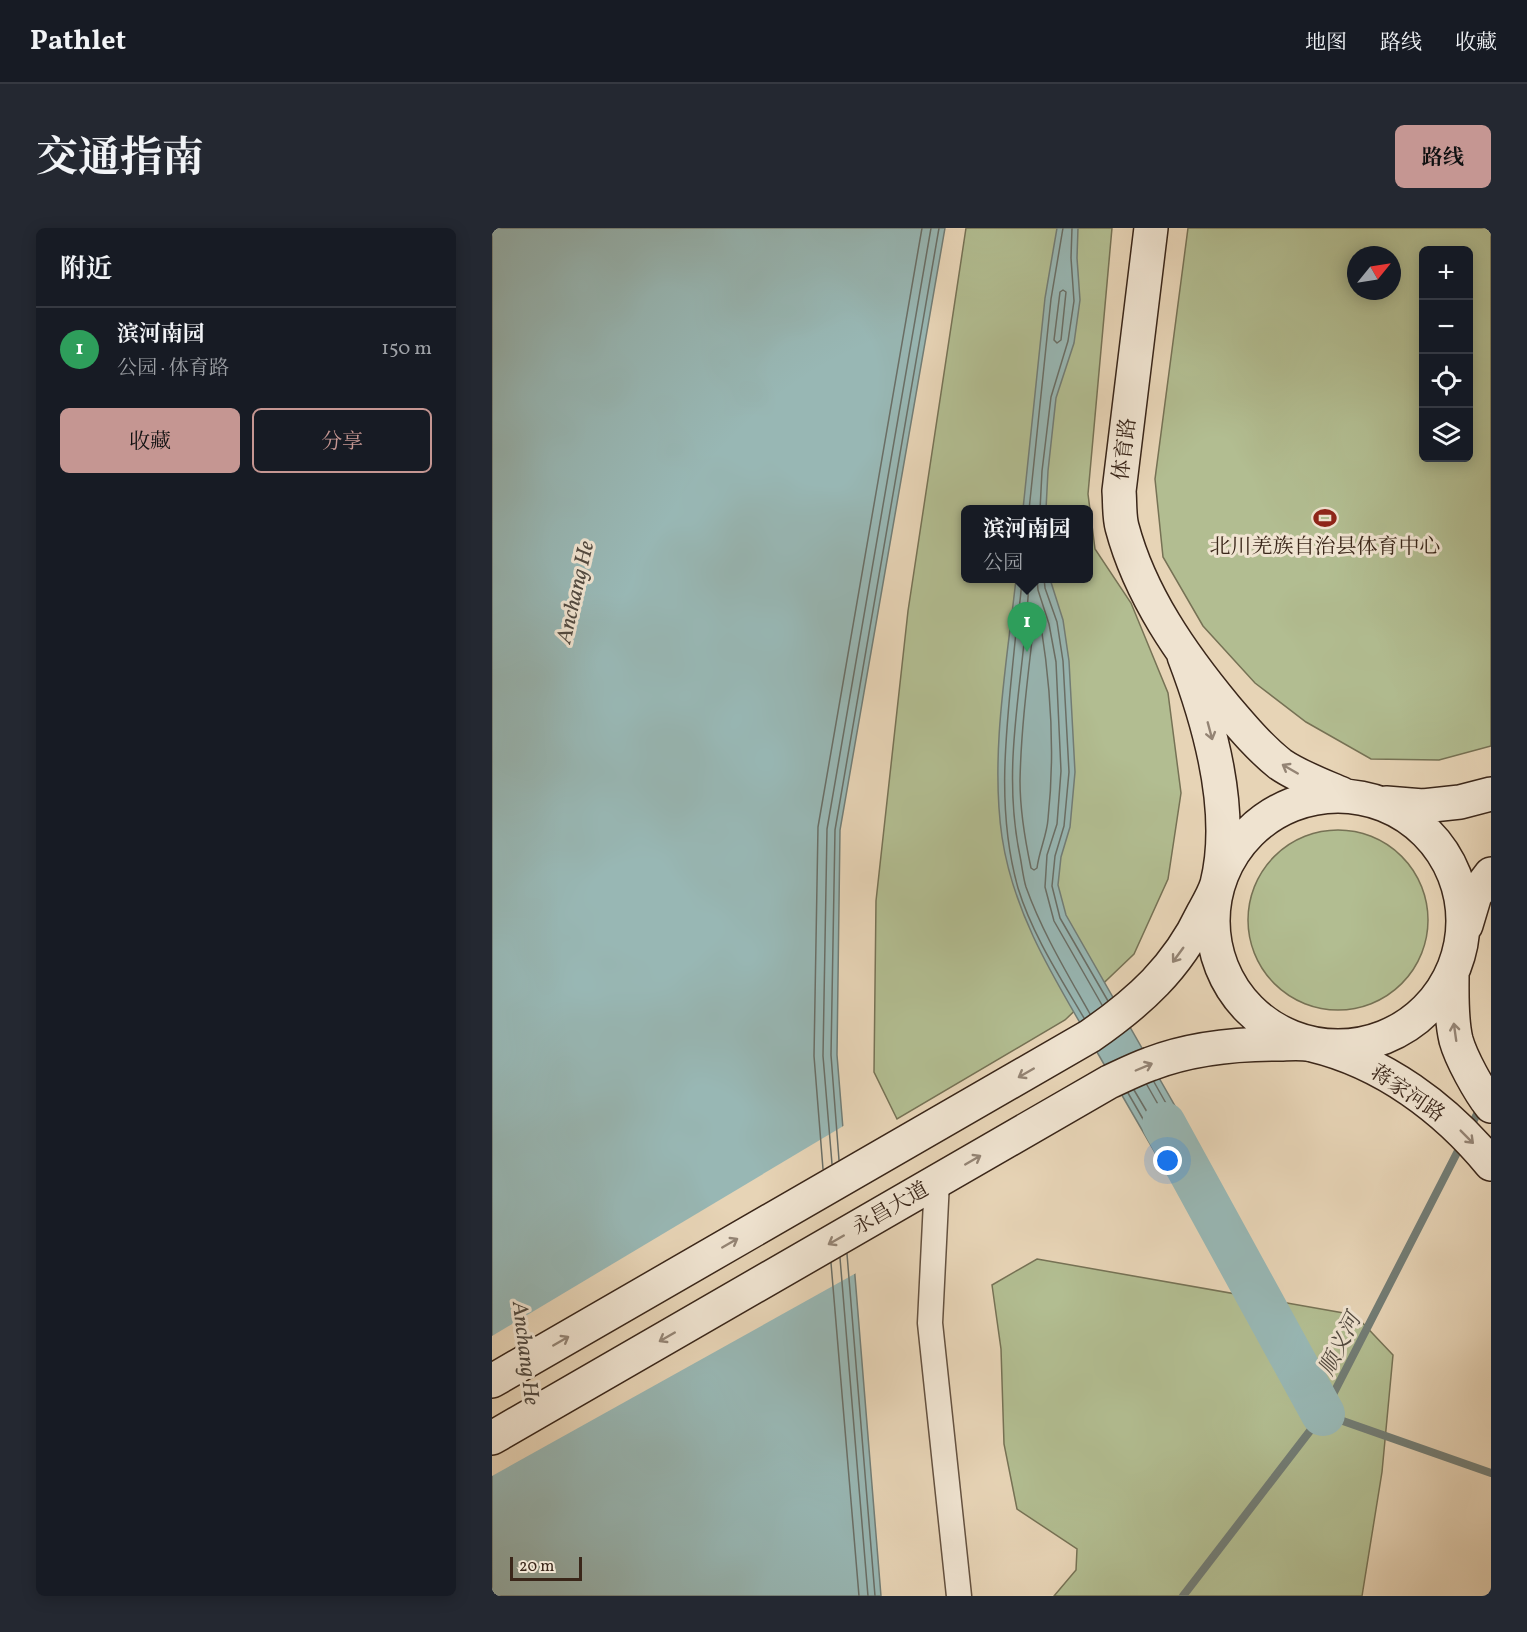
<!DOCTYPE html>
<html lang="zh">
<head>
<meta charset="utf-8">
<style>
  body { margin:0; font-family:Vollkorn,"Noto Serif SC",serif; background:#242831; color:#f1f3f6 }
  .controls { position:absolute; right:18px; top:18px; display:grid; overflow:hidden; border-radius:9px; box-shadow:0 3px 15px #0003 }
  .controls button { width:54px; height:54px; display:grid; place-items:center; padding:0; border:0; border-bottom:2px solid #363941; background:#171b24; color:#f1f3f6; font:30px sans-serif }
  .compass { position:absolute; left:855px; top:18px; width:54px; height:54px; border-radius:50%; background:#171b24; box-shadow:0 3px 15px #0003; rotate:60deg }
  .scale { position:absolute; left:18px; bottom:15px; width:72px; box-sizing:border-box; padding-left:6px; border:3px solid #3a2619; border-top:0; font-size:16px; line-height:21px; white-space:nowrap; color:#3a2619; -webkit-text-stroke:4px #efe3d0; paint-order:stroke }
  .you { position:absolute; left:676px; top:933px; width:21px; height:21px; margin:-15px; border:4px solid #fff; border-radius:50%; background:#1a73e8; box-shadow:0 0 0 9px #1a73e833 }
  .badge { display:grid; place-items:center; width:39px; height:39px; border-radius:50%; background:#c59692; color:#fff; font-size:20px; font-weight:700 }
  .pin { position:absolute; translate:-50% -50px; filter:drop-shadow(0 2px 3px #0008) }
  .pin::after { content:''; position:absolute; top:32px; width:21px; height:18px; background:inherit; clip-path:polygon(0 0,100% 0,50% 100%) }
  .popup { position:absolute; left:469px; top:277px; width:132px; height:78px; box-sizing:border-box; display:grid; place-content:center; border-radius:9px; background:#171b24; filter:drop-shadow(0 2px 4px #0005); font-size:20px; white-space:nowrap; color:#9ea1a6 }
  .popup b { font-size:22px; color:#f1f3f6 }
  .popup::after { content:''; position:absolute; left:50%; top:100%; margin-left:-12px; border:12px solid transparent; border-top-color:#171b24 }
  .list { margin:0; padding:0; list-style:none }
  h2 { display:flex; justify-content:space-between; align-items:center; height:78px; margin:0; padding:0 24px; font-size:26px }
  h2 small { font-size:20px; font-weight:400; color:#9ea1a6 }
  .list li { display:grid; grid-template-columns:39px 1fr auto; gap:18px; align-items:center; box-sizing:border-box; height:84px; padding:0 24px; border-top:2px solid #363941 }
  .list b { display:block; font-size:22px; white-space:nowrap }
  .list p { margin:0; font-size:20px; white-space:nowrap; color:#9ea1a6 }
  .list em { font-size:20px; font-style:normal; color:#9ea1a6 }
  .actions { display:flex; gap:12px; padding:18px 24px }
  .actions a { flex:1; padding:14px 0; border:2px solid #c59692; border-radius:9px; text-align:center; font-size:21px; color:#c59692 }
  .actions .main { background:#c59692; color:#111 }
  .icon { flex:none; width:33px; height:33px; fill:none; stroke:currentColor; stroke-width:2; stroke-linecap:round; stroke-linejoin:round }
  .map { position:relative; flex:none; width:999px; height:1368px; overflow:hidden; border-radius:9px }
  header { display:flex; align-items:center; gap:36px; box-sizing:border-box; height:84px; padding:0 30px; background:#171b24; border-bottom:2px solid #363941 }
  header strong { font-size:28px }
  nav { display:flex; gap:33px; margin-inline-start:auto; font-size:21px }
  .intro { display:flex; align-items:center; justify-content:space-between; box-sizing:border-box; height:144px; padding:0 36px }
  h1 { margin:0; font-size:42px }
  .button { padding:15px 27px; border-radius:9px; background:#c59692; color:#111; font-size:21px; font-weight:700 }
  main { display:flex; gap:36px; padding:0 36px }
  aside { flex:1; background:#171b24; border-radius:9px; box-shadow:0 3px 15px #0003 }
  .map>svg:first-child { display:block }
  .green { fill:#b2bd91; stroke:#767255; stroke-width:1.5; fill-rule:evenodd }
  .water { fill:#98b7b4; stroke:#727d76; stroke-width:1.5 }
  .pier { fill:#e7d4b6 }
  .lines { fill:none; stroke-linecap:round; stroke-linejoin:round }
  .shore { stroke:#696e66; stroke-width:1.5 }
  .stream { stroke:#727d76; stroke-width:8 }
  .river { stroke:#98b7b4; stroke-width:44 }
  .street-casing { stroke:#655240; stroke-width:27 }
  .secondary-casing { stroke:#3a2619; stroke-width:36 }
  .street { stroke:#efe3d0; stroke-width:24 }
  .secondary { stroke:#efe3d0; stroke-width:33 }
  .oneway { stroke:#948474 }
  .labels { text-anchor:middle; stroke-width:6; stroke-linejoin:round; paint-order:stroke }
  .street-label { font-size:21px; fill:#3a2619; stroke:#efe3d0 }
  .poi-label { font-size:21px; fill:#3a2619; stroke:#efe3d0 }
  .water-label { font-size:22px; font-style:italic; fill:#524a40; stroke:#efe3d0 }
</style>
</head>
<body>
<header>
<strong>Pathlet</strong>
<nav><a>地图</a><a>路线</a><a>收藏</a></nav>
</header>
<div class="intro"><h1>交通指南</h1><a class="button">路线</a></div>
<main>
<aside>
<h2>附近<small></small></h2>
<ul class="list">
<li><span class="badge" style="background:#2e9e5b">1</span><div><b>滨河南园</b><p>公园 · 体育路</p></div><em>150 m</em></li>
</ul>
<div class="actions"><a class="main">收藏</a><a>分享</a></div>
</aside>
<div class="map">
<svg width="999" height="1368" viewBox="0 0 999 1368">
  <rect width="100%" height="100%" fill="#e7d4b6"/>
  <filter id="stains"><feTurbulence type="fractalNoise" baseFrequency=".00333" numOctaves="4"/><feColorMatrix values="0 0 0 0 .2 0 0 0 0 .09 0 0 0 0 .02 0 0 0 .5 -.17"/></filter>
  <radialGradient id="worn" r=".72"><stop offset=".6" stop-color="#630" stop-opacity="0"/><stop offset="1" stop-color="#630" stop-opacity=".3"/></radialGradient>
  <path class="green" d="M474,0H620L596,266L603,321L639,375L676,465L689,565L676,651L642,726L573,792L405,891L382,844L384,673L416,383ZM474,282H596V350H474Z
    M696,0H999V518L947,532L879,531L814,494L763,455L711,398L671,329L663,251ZM976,22V230H932V22ZM864,27H900V63H864Z
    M756 692a90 90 0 1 1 180 0a90 90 0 1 1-180 0Z
    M545,1031L863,1087L901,1127L890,1244L870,1368H562L584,1342L585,1321L525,1281L512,1216L509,1121L500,1057Z"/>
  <path class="water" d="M0,0H453L348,602L345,827L389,1368H0Z
    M565,0H586L585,30L588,72L582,115L564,170L556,243L554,281H531L553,70Z
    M524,351H558L571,392L577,433L583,544L578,599L569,629L566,657L574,687L711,927L676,947C649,900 621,852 594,805C557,742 521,682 510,609C498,526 515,434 524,351Z"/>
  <path class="pier" d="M353,897L366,1044L0,1248V1108Z"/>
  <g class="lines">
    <path class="shore" d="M571,62L574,64L569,112L565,115L562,112L568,64Z
      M537,282L559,71L571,0
      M548,282L550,243L559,169L576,113L582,73L579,30L580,0
      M530,350C529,372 525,393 523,414C515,496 503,579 526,660C540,706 568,749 592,790
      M537,350C534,446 508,532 528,628C530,638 531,649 534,659C550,704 575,745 598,786
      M545,350L546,362L557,396L564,434L569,543L565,596L555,627L553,659L562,693L610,777
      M552,350L553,360L565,394L571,433L577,544L572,598L563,628L560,658L568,690L616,773
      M544,393L547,394L549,398C559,461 563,527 556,591C555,607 547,623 545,640L542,642L539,640C533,612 528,582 528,553C529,500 536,448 542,395Z
      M642,862L680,926L683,927L690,923L691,920L655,857
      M636,865L677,936L681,937L700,926L701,923L662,854
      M347,932L339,827L343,602L447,0
      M340,936L331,828L335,601L439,0
      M331,941L322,828L326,599L430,0
      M355,1026L383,1368
      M348,1030L376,1368
      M339,1035L367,1368"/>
    <path class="stream" d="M977,902L989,878
      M831,1186L999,1245
      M691,1368L831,1186L970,915"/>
    <path class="river" d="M672,896L831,1186"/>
    <g class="street-casing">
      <path id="street" d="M445,953L438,1095L467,1368"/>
    </g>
    <g class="secondary-casing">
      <path id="secondary" d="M659,0L627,263C628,274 627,288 630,299C648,367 690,427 734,480C751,500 768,520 788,536C807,549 829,557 850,566
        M721 693a125 125 0 1 1 250 0a125 125 0 1 1-250 0Z
        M894,575L931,578L968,574L999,566
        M974,697L983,667L999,646
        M960,747C960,768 959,791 964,812C969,830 987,863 999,878
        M0,1153L598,808C647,774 685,740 711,685C716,676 722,666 725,656C743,583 718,496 692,428
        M0,1210L617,854C630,848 644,841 658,836C697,821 742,816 784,816C795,816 809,814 820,817C891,834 953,880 999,936"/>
    </g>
    <use href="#street" class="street"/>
    <use href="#secondary" class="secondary"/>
  </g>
  <defs><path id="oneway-shaft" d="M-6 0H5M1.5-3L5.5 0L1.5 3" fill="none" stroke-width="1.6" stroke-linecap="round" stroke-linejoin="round" transform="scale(1.5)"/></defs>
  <g class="oneway">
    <use href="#oneway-shaft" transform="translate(718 503) rotate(75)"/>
    <use href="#oneway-shaft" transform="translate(798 541) rotate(-150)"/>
    <use href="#oneway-shaft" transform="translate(686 727) rotate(126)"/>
    <use href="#oneway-shaft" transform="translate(963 804) rotate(-98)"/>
    <use href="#oneway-shaft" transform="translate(652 839) rotate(-23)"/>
    <use href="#oneway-shaft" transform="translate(534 845) rotate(150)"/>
    <use href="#oneway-shaft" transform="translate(975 909) rotate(45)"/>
    <use href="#oneway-shaft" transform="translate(481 932) rotate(-30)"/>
    <use href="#oneway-shaft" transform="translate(344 1012) rotate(150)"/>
    <use href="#oneway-shaft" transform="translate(238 1015) rotate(-30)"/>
    <use href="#oneway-shaft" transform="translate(175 1109) rotate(150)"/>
    <use href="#oneway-shaft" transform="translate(69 1113) rotate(-30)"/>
  </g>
  <defs>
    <g id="stadium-bare" transform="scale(1.8)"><path d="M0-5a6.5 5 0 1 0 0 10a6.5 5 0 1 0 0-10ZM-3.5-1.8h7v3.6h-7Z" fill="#8f2418" stroke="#efe3d0" stroke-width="2.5" paint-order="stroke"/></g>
  </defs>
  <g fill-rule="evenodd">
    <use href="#stadium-bare" x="833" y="290"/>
  </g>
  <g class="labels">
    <g class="street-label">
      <text transform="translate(632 221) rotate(-83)" y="7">体育路</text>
      <text transform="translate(916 865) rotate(34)" y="7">蒋家河路</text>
      <text transform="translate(398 980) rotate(-30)" y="7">永昌大道</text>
    </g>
    <g class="poi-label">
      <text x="833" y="325">北川羌族自治县体育中心</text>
    </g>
    <g class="water-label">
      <text transform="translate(82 364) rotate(-77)" y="8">Anchang He</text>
      <text transform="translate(847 1116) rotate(-63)" y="8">顺义河</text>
      <text transform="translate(35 1125) rotate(83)" y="8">Anchang He</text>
    </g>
  </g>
  <rect width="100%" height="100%" filter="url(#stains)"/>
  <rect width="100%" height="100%" fill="url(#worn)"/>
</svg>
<div class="controls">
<button>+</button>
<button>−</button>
<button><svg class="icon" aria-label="locate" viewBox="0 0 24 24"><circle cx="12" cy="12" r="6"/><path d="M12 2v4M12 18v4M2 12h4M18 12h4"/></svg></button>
<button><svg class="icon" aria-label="layers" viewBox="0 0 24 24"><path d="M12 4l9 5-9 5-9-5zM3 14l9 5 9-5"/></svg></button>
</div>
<svg class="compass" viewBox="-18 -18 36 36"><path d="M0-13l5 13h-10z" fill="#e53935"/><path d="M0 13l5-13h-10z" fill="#9ea1a6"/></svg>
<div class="scale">20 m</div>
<div class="you"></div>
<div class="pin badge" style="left:535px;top:424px;background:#2e9e5b">1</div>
<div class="popup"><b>滨河南园</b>公园</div>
</div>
</main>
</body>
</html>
